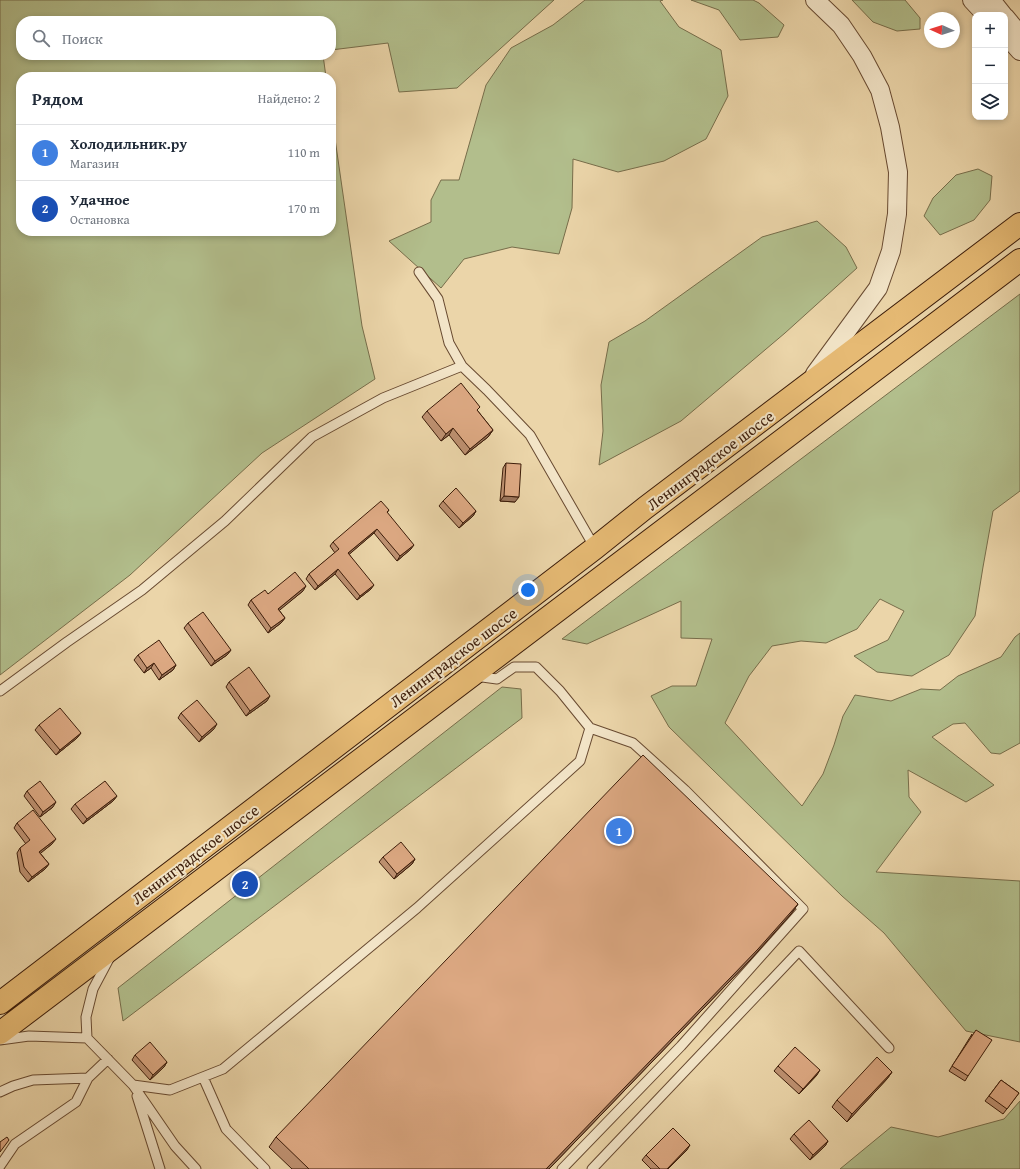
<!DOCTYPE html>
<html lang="ru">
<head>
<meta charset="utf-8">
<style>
  body { margin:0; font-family:"Gentium Book Plus",serif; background:#f6f6f7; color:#1f2937 }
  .controls { position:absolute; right:12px; top:12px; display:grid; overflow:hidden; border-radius:8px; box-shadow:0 2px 6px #0003 }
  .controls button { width:36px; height:36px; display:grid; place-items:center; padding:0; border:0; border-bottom:1px solid #e0e1e3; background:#fff; color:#1f2937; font:20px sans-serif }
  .compass { position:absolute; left:924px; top:12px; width:36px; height:36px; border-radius:50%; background:#fff; box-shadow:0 2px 6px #0003; rotate:273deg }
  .you { position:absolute; left:528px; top:590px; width:14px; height:14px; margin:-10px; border:3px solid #fff; border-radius:50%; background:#1a73e8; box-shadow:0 0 0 6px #1a73e833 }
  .badge { display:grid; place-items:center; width:26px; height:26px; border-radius:50%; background:#d93025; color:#fff; font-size:13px; font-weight:700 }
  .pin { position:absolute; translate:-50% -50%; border:2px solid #fff; box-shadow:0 1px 4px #0006 }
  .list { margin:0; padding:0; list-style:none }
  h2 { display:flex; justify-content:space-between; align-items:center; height:52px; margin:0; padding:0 16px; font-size:17px }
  h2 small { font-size:13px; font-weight:400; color:#747a83 }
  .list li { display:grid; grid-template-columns:26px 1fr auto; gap:12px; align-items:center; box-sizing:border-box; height:56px; padding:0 16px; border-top:1px solid #e0e1e3 }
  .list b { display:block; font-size:15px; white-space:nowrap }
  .list p { margin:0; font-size:13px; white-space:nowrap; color:#747a83 }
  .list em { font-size:13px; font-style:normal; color:#747a83 }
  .icon { flex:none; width:22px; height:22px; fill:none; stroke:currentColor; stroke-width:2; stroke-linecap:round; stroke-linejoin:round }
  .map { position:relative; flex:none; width:1020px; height:1169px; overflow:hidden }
  .search { position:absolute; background:#fff; box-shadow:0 2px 6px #0003; left:16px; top:16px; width:320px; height:44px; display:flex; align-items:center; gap:10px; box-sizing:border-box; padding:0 14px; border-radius:16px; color:#747a83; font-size:15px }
  .panel { position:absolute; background:#fff; box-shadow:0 2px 6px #0003; left:16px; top:72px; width:320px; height:164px; border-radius:16px }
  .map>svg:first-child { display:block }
  .green { fill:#b2be8c; stroke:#776d4a }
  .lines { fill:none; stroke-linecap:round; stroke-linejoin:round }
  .lane-casing { stroke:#684a31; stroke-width:11 }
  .street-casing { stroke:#684a31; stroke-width:20 }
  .highway-casing { stroke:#3c1c09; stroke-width:24 }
  .lane { stroke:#f2e4c7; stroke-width:9 }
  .street { stroke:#f2e4c7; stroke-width:18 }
  .highway { stroke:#e6ba74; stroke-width:22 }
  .wall { fill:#be9171; stroke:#3c1c09 }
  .shaded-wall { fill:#9b765c; stroke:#3c1c09 }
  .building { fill:#dda983; stroke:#3c1c09 }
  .labels { text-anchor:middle; stroke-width:4; stroke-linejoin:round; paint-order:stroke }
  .street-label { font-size:16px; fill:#3c1c09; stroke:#f2e4c7 }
</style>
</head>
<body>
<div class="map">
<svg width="1020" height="1169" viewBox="0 0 1020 1169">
  <rect width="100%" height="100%" fill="#ebd5a9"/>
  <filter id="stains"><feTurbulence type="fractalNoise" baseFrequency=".005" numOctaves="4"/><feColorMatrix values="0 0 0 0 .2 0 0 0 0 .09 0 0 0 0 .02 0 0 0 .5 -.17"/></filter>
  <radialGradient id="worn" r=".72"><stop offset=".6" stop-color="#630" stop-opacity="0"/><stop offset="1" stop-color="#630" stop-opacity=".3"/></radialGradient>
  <path class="green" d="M0,0H554L457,88L399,92L388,43L331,50V21H21V55H323L326,77H21V231H331V111L362,326L375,379L262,453L130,575L0,675Z
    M585,0H663L660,1L679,27L721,50L728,96L706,139L664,161L618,172L573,159L572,208L559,254L512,247L464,259L441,288L389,241L431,222V200L441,180H459L486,85L511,48L553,25Z
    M691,0H753L759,3L784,25L778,37L740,40L719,10Z
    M852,0H905L920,18V29L897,31L873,22Z
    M978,169L992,176L990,200L974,220L940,235L924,216L933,198L956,175Z
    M817,221L846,247L857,268L785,333L681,421L599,465L603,431L601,385L609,342L645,321L762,237Z
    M1020,294V491L993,511L983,567L975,616L949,655L912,676L877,672L854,656L888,640L904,611L880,599L857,629L826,643L801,641L772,646L749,676L725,723L802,806L823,774L834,745L843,716L855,695L891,701L921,689L940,690L958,676L1001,657L1015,637L1020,633V743L1000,754L991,753L965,723L953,724L932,737L994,785L966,802L908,770L909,797L921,812L876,872L1020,881V1042L966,1031L884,933L842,896L669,727L651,696L672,686H696L712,639L681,638V601L587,644L562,639Z
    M502,687L521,689L522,718L123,1021L118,988Z
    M1020,1101V1169H840L891,1127L938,1137L1004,1119Z"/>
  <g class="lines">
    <g class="lane-casing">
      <path id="lane" d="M419,272L438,299L449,343L462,366L487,390L530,435L595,548
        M0,691L67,642L142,590L225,521L312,437L383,398L462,366
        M110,957L93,989L86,1017L87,1038L133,1085L175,1146L196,1169
        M0,1040L29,1036L87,1038
        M203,1077L226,1129L265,1169
        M133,1085L170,1090L223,1069L417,908L580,761L590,728L560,691L536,667H514L497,679L475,676
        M0,1092L13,1086L33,1080L88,1078L108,1059
        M137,1096L160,1169
        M0,1166L15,1144L76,1102L88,1078
        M562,1169L681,1046L803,909L685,790L633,743L590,728
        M592,1169L799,951L889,1048"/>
    </g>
    <g class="street-casing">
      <path id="street" d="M815,0L841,25L862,56L880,90L890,127L898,172L897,214L891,251L878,288L815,374
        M972,0L986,15
        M991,0L1003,15
        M1005,17L1020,35
        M1005,34L1020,51"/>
    </g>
    <g class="highway-casing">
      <path id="highway" d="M0,1003L595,548L645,508L1020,224
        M0,1033L1020,260"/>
    </g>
    <use href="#lane" class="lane"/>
    <use href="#street" class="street"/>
    <use href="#highway" class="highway"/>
  </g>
  <path class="wall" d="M480,407L477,410L493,430L488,437L465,455L449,435L441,441L422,417L427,411Z
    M506,463L515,502L500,501L503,468Z
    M443,501L476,511L473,516L459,528L439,506Z
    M389,510L387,513L411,549L397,561L374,533L349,554L371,589L357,600L335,574L315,590L306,579L309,574L335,553L330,546L333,542Z
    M303,591L279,610L285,618L281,623L268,633L248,605L251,600L268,594Z
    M188,623L231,650L227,655L211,666L184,628Z
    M138,655L176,665L173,670L159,680L151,668L144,673L134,660Z
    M229,682L267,701L246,716L226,687Z
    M181,713L214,729L199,742L178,718Z
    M39,725L81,733L77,738L56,755L35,730Z
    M27,791L53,807L40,817L24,796Z
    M117,796L113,801L83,824L71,809L75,804Z
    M17,823L52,844L40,853L49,864L45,869L28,882L20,872L17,853L20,848L26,844L14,828Z
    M383,857L415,859L412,864L394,879L379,862Z
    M798,904L791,914L751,959L549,1169H292L269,1147L276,1137Z
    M972,1034L968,1076L965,1081L949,1071Z
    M135,1055L167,1062L164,1067L150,1080L132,1060Z
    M778,1066L817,1075L799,1094L774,1071Z
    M892,1072L887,1079L847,1122L832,1107L837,1100Z
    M1001,1080L1019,1093L1003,1114L985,1101Z
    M794,1134L828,1141L825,1146L810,1160L790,1139Z
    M687,1150L668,1169H651L642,1160L646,1155Z"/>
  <path class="shaded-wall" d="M453,428L449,435L441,441L446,434Z
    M493,430L488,437L465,455L470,449Z
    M504,496L519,497L515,502L500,501Z
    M476,511L473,516L459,528L463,523Z
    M377,529L374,533L345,558L348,553Z
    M414,545L411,549L397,561L400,556Z
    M338,569L335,574L315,590L318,586Z
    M374,585L371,589L357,600L360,596Z
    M306,586L303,591L275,614L278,609Z
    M285,618L281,623L268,633L271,628Z
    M231,650L227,655L211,666L215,661Z
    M154,663L151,668L144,673L147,668Z
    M176,665L173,670L159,680L162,675Z
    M270,696L267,701L246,716L250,711Z
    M217,724L214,729L199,742L202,737Z
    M81,733L77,738L56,755L60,750Z
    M117,796L113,801L83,824L87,819Z
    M56,802L53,807L40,817L43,812Z
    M56,839L52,844L36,857L39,852Z
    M415,859L412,864L394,879L397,874Z
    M49,864L45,869L28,882L32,877Z
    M798,904L791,914L751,959L549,1169H546Z
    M167,1062L164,1067L150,1080L153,1075Z
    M820,1070L817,1075L799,1094L803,1089Z
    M892,1072L887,1079L847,1122L852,1114Z
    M828,1141L825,1146L810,1160L813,1155Z
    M690,1145L687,1150L668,1169H667Z"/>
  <path class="building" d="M461,383L480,407L477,410L493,430L470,449L453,428L446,434L427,411Z
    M506,463L521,464L519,497L504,496Z
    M456,488L476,511L463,523L443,501Z
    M381,501L389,510L387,512L414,545L400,556L377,529L348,553L374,585L360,596L338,569L318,586L309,574L339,549L333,542Z
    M295,572L306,586L278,609L285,618L271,628L251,600L265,590L268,594Z
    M203,612L231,650L215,661L188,623Z
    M159,640L176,665L162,675L154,663L147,668L138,655Z
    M249,667L270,696L250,711L229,682Z
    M197,700L217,724L202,737L181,713Z
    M60,708L81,733L60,750L39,725Z
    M643,755L798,904L758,949L546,1169H309L276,1137Z
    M40,781L56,802L43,812L27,791Z
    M105,781L117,796L87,819L75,804Z
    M33,810L56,839L39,852L49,864L32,877L24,867L20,848L30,840L17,823Z
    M401,842L415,859L397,874L383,857Z
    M976,1030L992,1040L968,1076L952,1066Z
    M150,1042L167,1062L153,1075L135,1055Z
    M795,1047L820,1070L803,1089L778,1066Z
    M877,1057L892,1072L852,1114L837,1100Z
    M1001,1080L1019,1093L1007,1109L989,1096Z
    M809,1120L828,1141L813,1155L794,1134Z
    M673,1128L690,1145L667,1169H660L646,1155Z
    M7,1137L9,1140L0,1152V1142Z"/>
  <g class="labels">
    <g class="street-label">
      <text transform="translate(710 460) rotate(-37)" y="6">Ленинградское шоссе</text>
      <text transform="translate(453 657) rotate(-37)" y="6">Ленинградское шоссе</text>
      <text transform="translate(195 854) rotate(-37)" y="6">Ленинградское шоссе</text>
    </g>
  </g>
  <rect width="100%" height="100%" filter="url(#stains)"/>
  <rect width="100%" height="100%" fill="url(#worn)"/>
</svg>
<div class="controls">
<button>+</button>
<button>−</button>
<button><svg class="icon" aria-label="layers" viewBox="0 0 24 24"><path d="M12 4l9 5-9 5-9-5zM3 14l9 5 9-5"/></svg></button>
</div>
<svg class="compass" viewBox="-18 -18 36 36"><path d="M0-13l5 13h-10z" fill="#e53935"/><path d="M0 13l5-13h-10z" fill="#747a83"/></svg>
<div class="you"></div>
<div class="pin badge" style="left:619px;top:831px;background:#3f7fe0">1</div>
<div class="pin badge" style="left:245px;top:884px;background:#1a4fb4">2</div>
<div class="search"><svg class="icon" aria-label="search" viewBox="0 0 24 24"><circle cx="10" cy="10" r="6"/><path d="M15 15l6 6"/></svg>Поиск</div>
<section class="panel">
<h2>Рядом<small>Найдено: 2</small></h2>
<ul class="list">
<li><span class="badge" style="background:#3f7fe0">1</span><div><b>Холодильник.ру</b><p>Магазин</p></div><em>110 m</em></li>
<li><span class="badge" style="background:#1a4fb4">2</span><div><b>Удачное</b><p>Остановка</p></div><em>170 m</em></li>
</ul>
</section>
</div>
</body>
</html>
